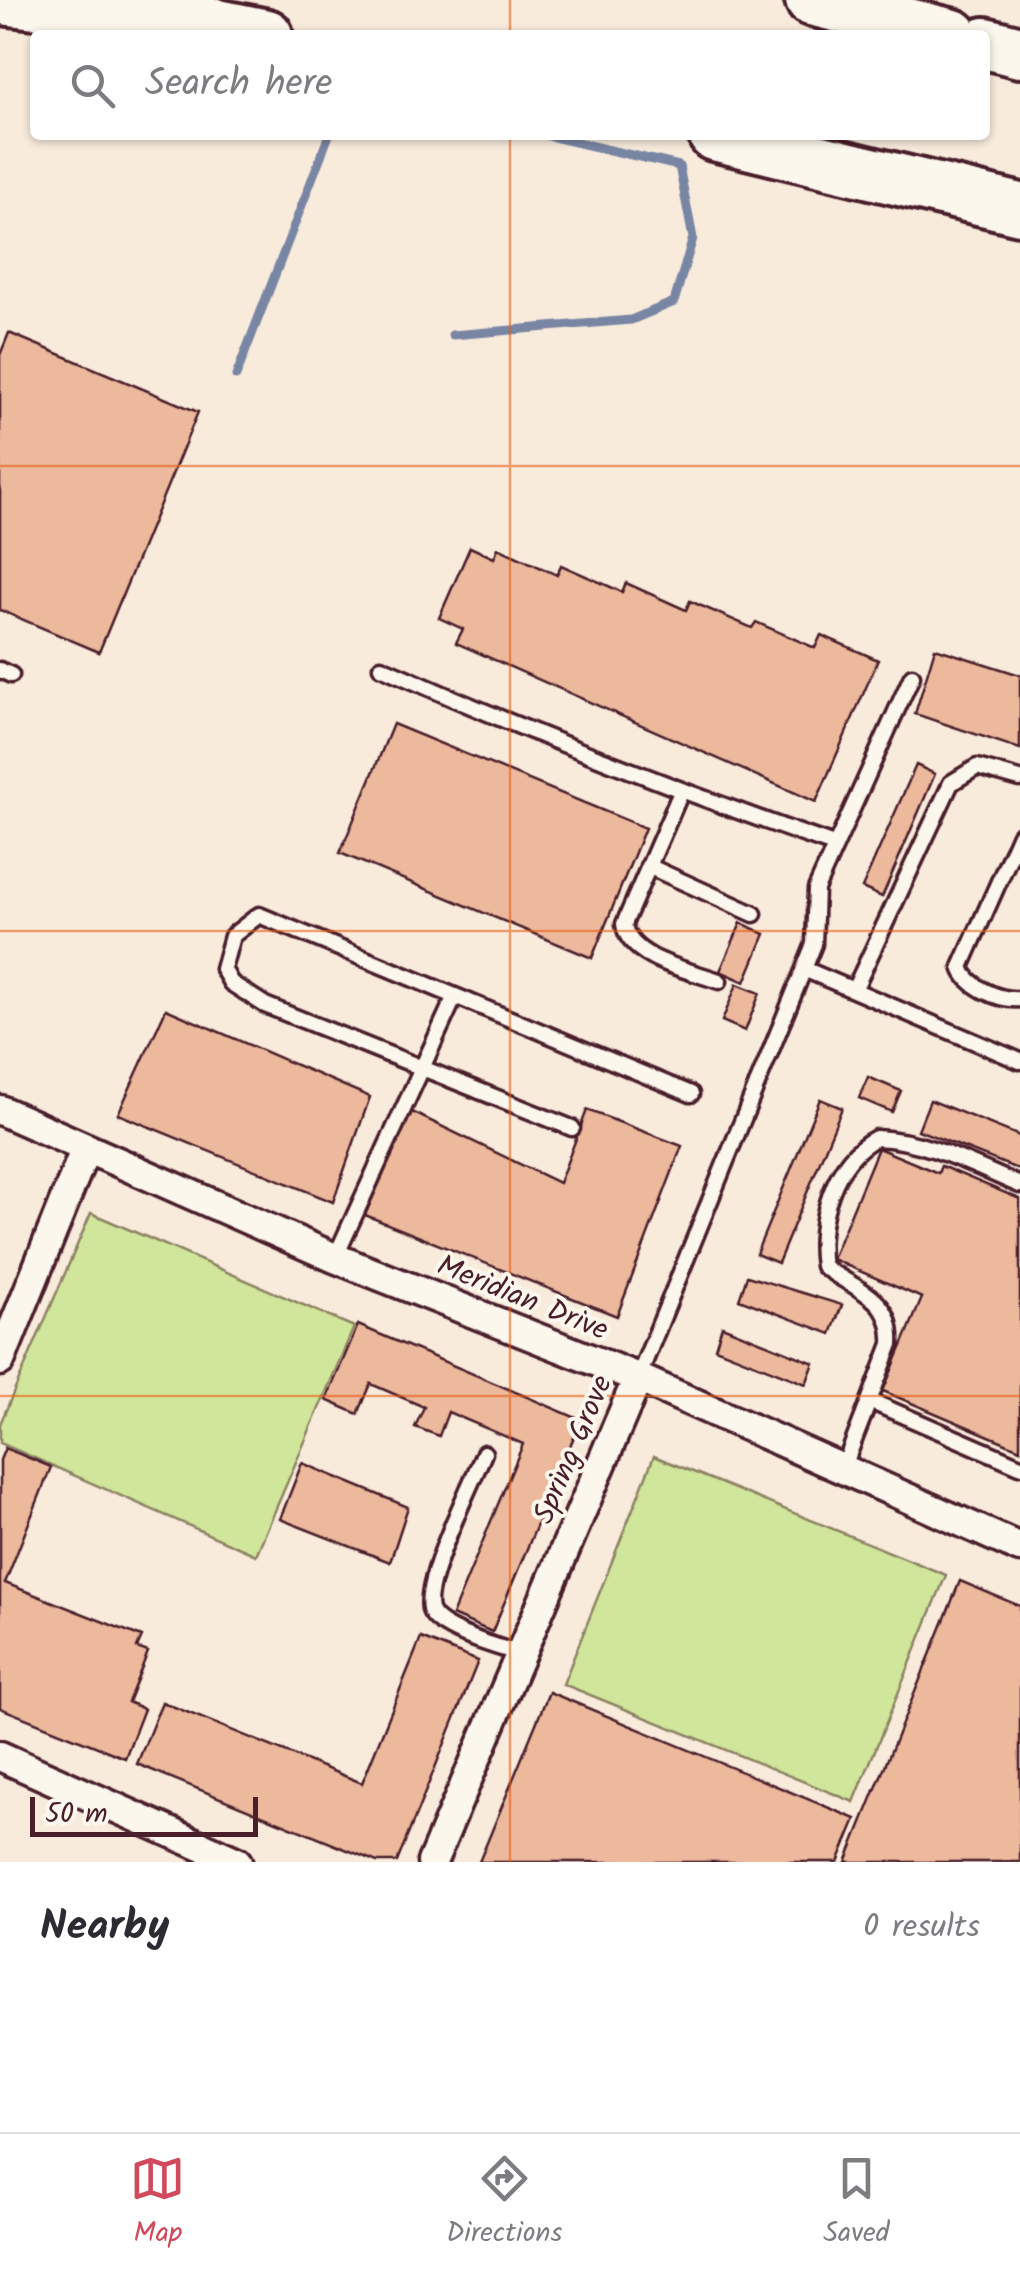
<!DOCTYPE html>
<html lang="en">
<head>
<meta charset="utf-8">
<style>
  body { margin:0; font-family:Kalam,sans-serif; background:#f2f2f3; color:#2b2b33 }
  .scale { position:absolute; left:30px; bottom:25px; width:228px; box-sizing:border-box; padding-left:10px; border:5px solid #4a1f2b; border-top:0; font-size:28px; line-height:35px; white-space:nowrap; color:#4a1f2b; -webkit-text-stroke:8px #fbf7ec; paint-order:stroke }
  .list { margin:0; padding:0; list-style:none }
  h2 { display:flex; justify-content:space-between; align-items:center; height:130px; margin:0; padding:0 40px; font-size:42px }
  h2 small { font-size:32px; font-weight:400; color:#7c7c81 }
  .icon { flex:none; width:55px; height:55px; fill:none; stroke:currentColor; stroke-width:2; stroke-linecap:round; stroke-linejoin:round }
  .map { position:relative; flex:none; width:1020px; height:1862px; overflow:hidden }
  .search { position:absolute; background:#fff; box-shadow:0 2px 8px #0004; left:30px; right:30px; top:30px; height:110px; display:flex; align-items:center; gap:25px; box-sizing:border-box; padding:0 35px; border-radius:10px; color:#7c7c81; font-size:38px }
  .sheet { height:270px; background:#fff }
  nav { display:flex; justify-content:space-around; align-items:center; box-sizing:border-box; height:140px; border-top:2px solid #e1e1e2; background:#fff; font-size:28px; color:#7c7c81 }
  nav a { display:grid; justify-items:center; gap:5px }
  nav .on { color:#d1495b }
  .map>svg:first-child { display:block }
  .green { fill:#d0e69b; stroke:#8d8263; stroke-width:2.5 }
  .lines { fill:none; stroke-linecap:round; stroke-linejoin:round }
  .stream { stroke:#7885a3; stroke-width:9 }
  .building { fill:#ecb99d; stroke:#4a1f2b; stroke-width:2.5 }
  .lane-casing { stroke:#4a1f2b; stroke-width:21 }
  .street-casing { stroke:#4a1f2b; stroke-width:35 }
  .highway-casing { stroke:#4a1f2b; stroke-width:58 }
  .lane { stroke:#fbf7ec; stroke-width:14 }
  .street { stroke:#fbf7ec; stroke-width:28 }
  .highway { stroke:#fbf7ec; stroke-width:50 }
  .grid { fill:none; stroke:#e8590c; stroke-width:2.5; stroke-opacity:0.55 }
  .labels { text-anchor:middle; stroke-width:8; stroke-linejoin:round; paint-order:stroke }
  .street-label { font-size:30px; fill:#4a1f2b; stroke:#fbf7ec }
</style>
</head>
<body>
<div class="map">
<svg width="1020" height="1862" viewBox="0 0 1020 1862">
  <rect width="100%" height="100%" fill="#f8ebdc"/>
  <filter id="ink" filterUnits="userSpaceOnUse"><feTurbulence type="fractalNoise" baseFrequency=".01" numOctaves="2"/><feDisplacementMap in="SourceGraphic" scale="20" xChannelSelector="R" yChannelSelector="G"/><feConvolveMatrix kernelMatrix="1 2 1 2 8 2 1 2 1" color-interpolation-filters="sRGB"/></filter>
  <g filter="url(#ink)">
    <path class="green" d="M91,1213L354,1327L256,1555L0,1443V1424Z
      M654,1456L946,1575L854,1802L563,1684Z"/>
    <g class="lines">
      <path class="stream" d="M452,335L631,320L674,302L693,238L679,166L545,135
        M236,376L329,135"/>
    </g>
    <path class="building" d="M9,333L198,412L99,652L0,610V355Z
      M470,547L494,558L498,548L557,575L561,565L622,592L626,583L686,610L690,601L752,628L756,622L815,648L821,635L878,660L816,802L456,643L463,629L439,618Z
      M935,648L1020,675V749L915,714Z
      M393,724L645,828L592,958L340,853Z
      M916,765L935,774L882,897L862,888Z
      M741,923L765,934L745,982L720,971Z
      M737,984L760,993L745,1031L722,1021Z
      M166,1009L370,1097L333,1202L118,1114Z
      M868,1077L901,1091L892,1112L859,1098Z
      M820,1099L842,1108L778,1263L756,1254Z
      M930,1100L1020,1136V1170L918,1130Z
      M587,1110L682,1146L617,1316L365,1215L410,1111L559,1183Z
      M878,1148L938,1173L941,1166L1020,1199V1449L883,1391L922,1298L832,1259Z
      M747,1276L842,1305L831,1334L739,1299Z
      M358,1325L581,1420L492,1632L452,1615L523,1444L448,1412L439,1436L415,1427L424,1407L371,1384L358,1414L326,1400Z
      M722,1326L814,1363L806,1384L715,1348Z
      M5,1448L51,1467L5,1583L142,1637L137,1648L148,1652L128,1702L144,1709L125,1758L0,1708V1460Z
      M302,1463L408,1507L390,1562L280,1519Z
      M960,1581L1020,1606V1862H846Z
      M421,1638L478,1661L397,1862H377L137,1764L162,1702L362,1783Z
      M549,1692L856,1819L838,1862H479Z"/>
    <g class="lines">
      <g class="lane-casing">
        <path id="lane" d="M381,667C530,733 680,792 834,845
          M0,670L11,675
          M681,792L624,924C628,959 689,970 719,981
          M1020,834L961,967C967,987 1000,1001 1020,999
          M648,866L754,914
          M804,969L1020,1061
          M854,990L951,783L977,767L1020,779
          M455,996L259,915L232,936L223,969L231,983L265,1005L572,1128
          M335,1258L455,996L691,1094
          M638,1378L814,944L816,889L912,676
          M870,1401L1020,1466
          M484,1453C473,1481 419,1588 431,1612C441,1632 500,1647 520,1654
          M843,1469L891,1344C894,1296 854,1290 823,1266C816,1223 833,1160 876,1138C927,1140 974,1166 1020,1185"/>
      </g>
      <g class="street-casing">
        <path id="street" d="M0,1110L335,1258L638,1378L1020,1548
          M0,1361L86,1148
          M0,1756L237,1862
          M432,1862L638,1378"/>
      </g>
      <g class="highway-casing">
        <path id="highway" d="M9,0L212,23
          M811,0L953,35
          M178,17L267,35
          M985,43L1020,52
          M714,135L1020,209"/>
      </g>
      <use href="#lane" class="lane"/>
      <use href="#street" class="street"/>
      <use href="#highway" class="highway"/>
    </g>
  </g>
  <path class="grid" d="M510,0V35M510,135V1862M0,466H1020M0,931H1020M0,1396H1020"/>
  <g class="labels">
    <g class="street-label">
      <text transform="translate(523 1297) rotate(22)" y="10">Meridian Drive</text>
      <text transform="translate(572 1449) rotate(-67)" y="10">Spring Grove</text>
    </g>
  </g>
</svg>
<div class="scale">50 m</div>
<div class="search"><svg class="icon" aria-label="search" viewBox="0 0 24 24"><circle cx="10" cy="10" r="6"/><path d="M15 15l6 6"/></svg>Search here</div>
</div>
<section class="sheet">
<h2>Nearby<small>0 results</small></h2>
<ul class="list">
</ul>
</section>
<nav>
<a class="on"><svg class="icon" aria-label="map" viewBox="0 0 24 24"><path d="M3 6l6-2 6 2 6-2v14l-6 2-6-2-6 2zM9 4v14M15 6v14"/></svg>Map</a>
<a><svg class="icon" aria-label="directions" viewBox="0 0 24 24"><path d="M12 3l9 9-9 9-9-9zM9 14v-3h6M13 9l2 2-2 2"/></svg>Directions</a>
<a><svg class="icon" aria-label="saved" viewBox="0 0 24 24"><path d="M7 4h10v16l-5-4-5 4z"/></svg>Saved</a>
</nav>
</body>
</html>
